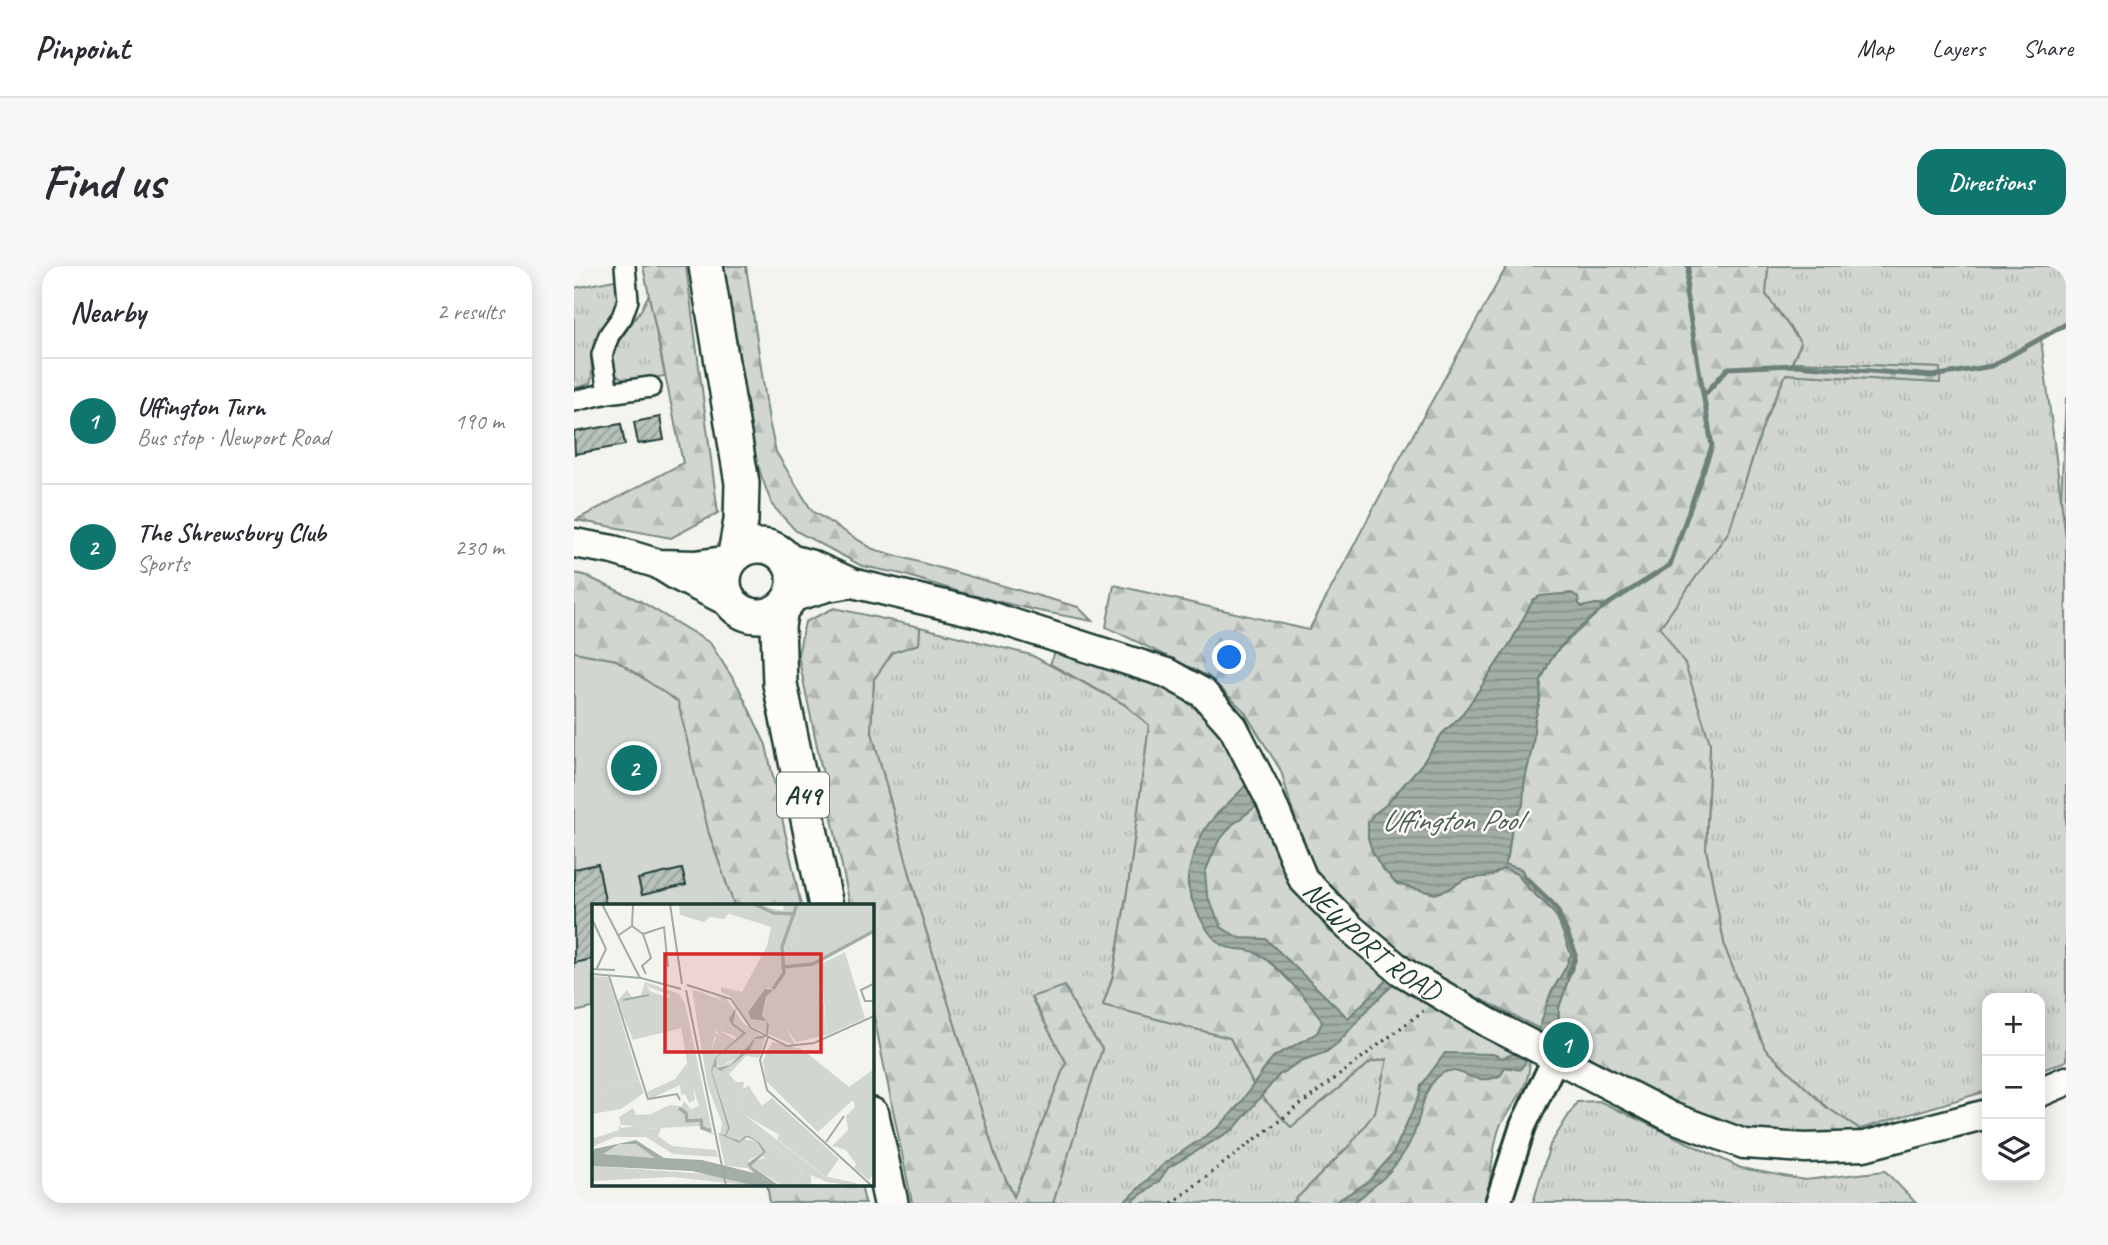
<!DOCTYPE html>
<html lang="en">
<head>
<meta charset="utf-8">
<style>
  body { margin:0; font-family:Caveat,sans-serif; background:#f7f7f7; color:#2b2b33 }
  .controls { position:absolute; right:21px; bottom:21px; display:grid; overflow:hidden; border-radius:14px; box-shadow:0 4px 18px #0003 }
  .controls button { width:63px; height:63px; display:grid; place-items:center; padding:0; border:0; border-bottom:2px solid #e1e1e2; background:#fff; color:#2b2b33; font:35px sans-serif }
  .you { position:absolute; left:656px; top:392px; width:24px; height:24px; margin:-18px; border:5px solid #fff; border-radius:50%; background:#1a73e8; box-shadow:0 0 0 10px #1a73e833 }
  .badge { display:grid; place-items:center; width:46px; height:46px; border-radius:50%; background:#0f766e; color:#fff; font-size:23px; font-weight:700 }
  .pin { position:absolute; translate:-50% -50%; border:4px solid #fff; box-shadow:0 2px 7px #0006 }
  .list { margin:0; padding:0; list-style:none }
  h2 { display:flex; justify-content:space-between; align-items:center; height:91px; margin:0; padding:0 28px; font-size:30px }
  h2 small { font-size:23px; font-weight:400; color:#7c7c81 }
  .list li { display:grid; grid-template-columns:46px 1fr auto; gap:21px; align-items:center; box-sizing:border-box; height:126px; padding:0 28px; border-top:2px solid #e1e1e2 }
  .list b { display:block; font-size:26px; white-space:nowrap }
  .list p { margin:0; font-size:23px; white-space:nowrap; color:#7c7c81 }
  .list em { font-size:23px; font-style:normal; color:#7c7c81 }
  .icon { flex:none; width:38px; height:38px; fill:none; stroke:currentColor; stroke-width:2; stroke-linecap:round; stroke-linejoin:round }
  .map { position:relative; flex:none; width:1492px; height:937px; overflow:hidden; border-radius:21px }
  header { display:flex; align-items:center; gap:42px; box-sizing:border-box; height:98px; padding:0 35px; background:#fff; border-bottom:2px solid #e1e1e2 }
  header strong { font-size:33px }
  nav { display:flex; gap:38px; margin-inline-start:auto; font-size:24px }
  .intro { display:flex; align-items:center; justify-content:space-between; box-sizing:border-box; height:168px; padding:0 42px }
  h1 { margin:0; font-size:49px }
  .button { padding:18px 32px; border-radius:21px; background:#0f766e; color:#fff; font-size:24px; font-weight:700 }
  main { display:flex; gap:42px; padding:0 42px }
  aside { flex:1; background:#fff; border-radius:21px; box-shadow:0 4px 18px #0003 }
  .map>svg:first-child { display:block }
  .grass { fill:url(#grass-tufts); stroke:#788a82; stroke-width:2 }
  .forest { fill:url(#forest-firs); stroke:#788a82; stroke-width:2 }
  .garden { fill:#d1d6d1; stroke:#788a82; stroke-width:2 }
  .water { fill:url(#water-rules); stroke:#6e8179; stroke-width:2 }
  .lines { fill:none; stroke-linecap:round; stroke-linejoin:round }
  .stream { stroke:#6e8179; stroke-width:5 }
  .building { fill:url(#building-hatch); stroke:#1f3d34; stroke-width:2 }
  .minor-casing { stroke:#1f3d34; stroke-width:24 }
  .tertiary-casing { stroke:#1f3d34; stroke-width:30 }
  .secondary-casing { stroke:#1f3d34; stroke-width:33 }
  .trunk-casing { stroke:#1f3d34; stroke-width:38 }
  .path { stroke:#1f3d34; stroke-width:3.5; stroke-dasharray:2 5; stroke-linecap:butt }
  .minor { stroke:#fdfcf7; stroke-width:19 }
  .tertiary { stroke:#fdfcf7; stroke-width:24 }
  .secondary { stroke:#fdfcf7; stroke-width:28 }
  .trunk { stroke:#fdfcf7; stroke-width:33 }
  .labels { text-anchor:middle; stroke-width:5; stroke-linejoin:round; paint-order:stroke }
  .shield { fill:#fdfcf7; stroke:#62766e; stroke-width:2 }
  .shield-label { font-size:26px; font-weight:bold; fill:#1f3d34 }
  .street-label { font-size:28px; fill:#1f3d34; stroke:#fdfcf7 }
  .water-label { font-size:30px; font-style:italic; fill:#475f56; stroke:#fdfcf7 }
  .inset-river { fill:none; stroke:#a3aea7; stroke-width:3.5 }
  .inset-road { fill:none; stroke:#9faba4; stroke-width:2 }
  .view { fill:#d62828; fill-opacity:0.15; stroke:#d62828; stroke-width:3.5 }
  .inset-edge { fill:none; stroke:#1f3d34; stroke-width:3.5 }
</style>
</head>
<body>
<header>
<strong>Pinpoint</strong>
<nav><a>Map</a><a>Layers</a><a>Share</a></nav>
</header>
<div class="intro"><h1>Find us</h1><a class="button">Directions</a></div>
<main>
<aside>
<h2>Nearby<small>2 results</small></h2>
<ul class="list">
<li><span class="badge">1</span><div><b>Uffington Turn</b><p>Bus stop · Newport Road</p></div><em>190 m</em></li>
<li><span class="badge">2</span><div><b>The Shrewsbury Club</b><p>Sports</p></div><em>230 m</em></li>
</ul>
</aside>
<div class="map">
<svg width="1492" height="937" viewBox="0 0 1492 937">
  <defs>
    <pattern id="grass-tufts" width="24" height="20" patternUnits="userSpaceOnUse" patternTransform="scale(1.75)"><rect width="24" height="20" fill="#d1d6d1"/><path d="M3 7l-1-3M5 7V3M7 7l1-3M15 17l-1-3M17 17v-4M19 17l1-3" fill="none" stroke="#b3b9b4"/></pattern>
    <pattern id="forest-firs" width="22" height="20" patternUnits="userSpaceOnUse" patternTransform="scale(1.75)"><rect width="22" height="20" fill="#d1d6d1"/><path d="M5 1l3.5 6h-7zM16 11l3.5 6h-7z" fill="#b3b9b4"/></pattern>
    <pattern id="water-rules" width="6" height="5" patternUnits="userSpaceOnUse" patternTransform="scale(1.75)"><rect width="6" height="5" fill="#a3aea7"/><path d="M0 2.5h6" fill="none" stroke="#848f89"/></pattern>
    <pattern id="building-hatch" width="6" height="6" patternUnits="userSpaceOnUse" patternTransform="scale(1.75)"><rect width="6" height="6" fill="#b9c1bb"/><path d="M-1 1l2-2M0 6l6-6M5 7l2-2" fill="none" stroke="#969e99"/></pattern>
  </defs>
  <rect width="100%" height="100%" fill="#f4f4ef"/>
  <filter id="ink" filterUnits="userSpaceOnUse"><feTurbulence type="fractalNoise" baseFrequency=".0143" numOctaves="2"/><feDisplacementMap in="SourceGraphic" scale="14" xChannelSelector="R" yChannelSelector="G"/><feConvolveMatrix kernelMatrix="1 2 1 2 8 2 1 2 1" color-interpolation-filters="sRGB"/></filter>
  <g filter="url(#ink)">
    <path class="grass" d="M1194,0H1492V58L1467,73L1492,272V795L1466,805V732H1413V825L1286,863L1252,841L1191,783L1151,682L1132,583L1136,477L1086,361L1155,265L1191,154L1212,108L1365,117V102L1218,96L1227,77L1192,28Z
      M40,14L45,17C45,23 46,33 44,39C37,55 23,66 18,84C15,96 21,106 16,118L0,122V22Z
      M75,28L91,110L53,116L42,109L38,89L41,81L67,44Z
      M346,361L457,389L550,438L575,459L555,614L539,710L529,739L656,772L679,818L687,830L717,861L797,796L813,793L805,841L776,879L718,937H479L528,783L506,751L491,721L457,731L492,796L441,932L422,892L345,642L297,463L300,413L319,386L345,378Z
      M1025,835L1167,902L1231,914L1311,905L1342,937H959L976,879L1003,836Z"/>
    <path class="forest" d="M69,0H112L144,247L97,272L2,254L109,197Z
      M150,0H172L195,155L202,186L238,245L299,283L504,341L518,355L465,345L389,327L328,308L288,300L222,265L198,239L183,198Z
      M933,0H1194L1192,29L1227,77L1218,96L1366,102V117L1212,108L1191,154L1155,265L1086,361L1111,398L1136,477L1132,583L1151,682L1191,783L1252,841L1286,863L1270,874L1138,864L971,772L984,760L985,742L1000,695L978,636L961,624L947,603L930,599L934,590L938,559L949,539L950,518L959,477L961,453L966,434L967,414L975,397L984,384L1032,339L1022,338L1008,341L1005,338L959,334L937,376L895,439L885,452L868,468L848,498L812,539L799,549L873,624L891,613L916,610L931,602L943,608L956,624L974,640L983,651L997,688L992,701L976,729L966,763L892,726L827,690L777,654L735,602L707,505L670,445L634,410L532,361L540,319L735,364L825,194Z
      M0,307L10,309L66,335L136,377L165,422L192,479L227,639H160L135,568L42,394L0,386Z
      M260,342L346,361L345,378L319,386L300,413L297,463L345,642L422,892L440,931L492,796L457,731L491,720L506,751L528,783L479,937H338L298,741V640L276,639L224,389L231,356Z
      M482,384L589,418L632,451L660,479L716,614L755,665L818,709L955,790C958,808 949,825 938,841C935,848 929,853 926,860C917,884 918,912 912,937H718L776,879L801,846L813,793L797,796L717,861L687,830L679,818L656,772L529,739L539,710L555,614L575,459L550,438L476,398Z
      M193,918H287L291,937H196Z"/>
    <path class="garden" d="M1492,131V272L1487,232Z
      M0,386L42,394L104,436L135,568L160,639L19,640V742L0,746Z"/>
    <path class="water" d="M998,327L1004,331L1005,338L1008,341L1022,338L1033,339L997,369L984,383L975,397L967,414L966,434L961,453L959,477L950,518L949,539L938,559L934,590L931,598L947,603L961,624L978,636L999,678L1000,695L985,742L984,760L955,790L946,804L931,801L927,809C921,812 913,814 906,813C892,812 881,798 866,809C850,821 848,844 842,862C833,888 815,909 794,925C789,929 783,936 776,937C771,937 765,937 760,937L795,915L819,888L845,830L847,820L871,787L919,788L928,792L948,785L963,769L976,729L992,701L997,688L983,651L974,640L956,624L943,608L930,602L916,610L891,613L873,624L861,628L823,618L807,601L799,587L794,572V556L799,549L812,539L848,498L868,468L885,452L895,439L937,376L959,334L966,330Z
      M677,512L688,536L658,559L644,576L631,606L633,629L647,661L665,672L692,673L774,752L818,709L825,713L794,743L764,777L752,786L727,795L705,809L660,863L594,902L585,915L556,937H549L590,898L646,860L664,840L699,791L743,767L748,756C740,739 699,695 682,687C671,681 658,686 647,678C632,669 617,636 614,619C612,605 624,575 631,563C643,543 665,531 677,512Z"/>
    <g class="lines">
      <path class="stream" d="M1131,128L1154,102L1221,99L1359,110L1418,100L1492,58
        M1028,342L1096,299L1138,180L1112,27L1115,0
        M950,610L982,641L1001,686V692L994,710"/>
    </g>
    <path class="building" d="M86,151L90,174L64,178L60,156Z
      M47,158L51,179L1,188L0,166Z
      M24,598L32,640H19V693L0,697V603Z
      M108,603L112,619L68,629L64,613Z"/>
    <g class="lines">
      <g class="minor-casing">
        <path id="minor" d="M34,127L28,89L35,69L48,51L54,34L51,0
          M0,135L34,127L77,121"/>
      </g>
      <g class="tertiary-casing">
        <path id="tertiary" d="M924,937L949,860L982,791"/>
      </g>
      <g class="secondary-casing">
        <g id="secondary">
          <path d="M0,277L39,284L85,298L121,299L157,294"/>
          <path id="s1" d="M212,292L238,299L278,317L409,348L593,407L629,427L659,461L696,533L729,613L775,661L827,705L915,757L1097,851L1170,878L1232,882L1290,880L1413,848"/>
          <path d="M87,300L103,310L157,337"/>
          <path d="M216,332L253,321L278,317"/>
          <path d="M1466,826L1492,815"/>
        </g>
      </g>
      <g class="trunk-casing">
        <path id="trunk" d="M132,0L168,217L167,255L161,288
          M150 315a35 35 0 1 1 70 0a35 35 0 1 1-70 0Z
          M207,343L204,360L206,418L252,640
          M298,849L317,937"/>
      </g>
      <path class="path" d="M598,937L849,745"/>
      <use href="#minor" class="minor"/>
      <use href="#tertiary" class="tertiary"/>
      <use href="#secondary" class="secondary"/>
      <use href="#trunk" class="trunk"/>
    </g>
  </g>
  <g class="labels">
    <rect class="shield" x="203" y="506.5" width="52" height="45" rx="5"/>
    <g class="shield-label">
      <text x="229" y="538">A49</text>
    </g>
    <g class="street-label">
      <text dy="10" stroke="none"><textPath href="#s1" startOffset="746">NEWPORT ROAD</textPath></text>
    </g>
    <g class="water-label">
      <text x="877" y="564">Uffington Pool</text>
    </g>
  </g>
  <g transform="translate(18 638)">
    <rect width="282" height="282" fill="#f4f4ef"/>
    <path d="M146,0L132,15L118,13L112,18L88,11L87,1ZM206,0H282V27L227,58L235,131L204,138L193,122L187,88L200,61L215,62L200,60L198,53ZM109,88L133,98L128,127L144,136L158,133L146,152L127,164L122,152L128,132L124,126L119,148L104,99ZM180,138L210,145L257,183L282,165V269L277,276L262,264L264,260L254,246L240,242L256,226L254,212L263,203L261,196L226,228L174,177L171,157ZM159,186L170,202L180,194L247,255L234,273L185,235L187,231L153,211L145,192ZM78,201L88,202L95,211L96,204L99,210L92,216L83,212L48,221L49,225L69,224L66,232L80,242L124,246L126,253L81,250L54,233H23L0,243V235L27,226V220L29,224L43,222L29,221L27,213L41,204L44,211L59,210ZM164,227L210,265L206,282H191L159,262V257L173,254ZM126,229L165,238L171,248L156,257L163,270L155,264L133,262ZM0,262L130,271L164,282L80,273L0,277Z" fill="#d1d6d1"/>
    <path d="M163,0L191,7L192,0H206L198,53L201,60L216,62H200L187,88L193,122L204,142L176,130V125L174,130L159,122L139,93L129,88V83L150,88L175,42L179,23L138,10L140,1ZM177,84L170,113L156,108L173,85ZM60,80L87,90L93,100L121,231L106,222L49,225L48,221L83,212L93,216L98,210L96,204L95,211L89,204L92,197L99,205L107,202L101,184L103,196L97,199L93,190L89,191L88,181L58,195L55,188L83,175L95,159L87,110L77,91L54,82ZM100,86L109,88L104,99L119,147L124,134L121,127L128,132L122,152L126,164L139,158L158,134L148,140L141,131L128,127L133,98L123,92L134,94L152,120L173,134L167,154L154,152L137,170L144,178H152L151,185L157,181L159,186L145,192L153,211L232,272L264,279V282L235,278L219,271V282H206L210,265L164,227L174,251L161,258L171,251L167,238L157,232L148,237L128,230L130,219L116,183ZM47,176L52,189L29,205L0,210V188ZM27,240H44L64,254L11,250Z" fill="#d1d6d1" fill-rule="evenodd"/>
    <path d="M253,48L273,114L235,131L229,60ZM0,72L16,73L47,176L0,188ZM53,78L60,80L54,82L60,88L84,96L90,124L41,136L25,97L35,86L40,93L49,91Z" fill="#d1d6d1"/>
    <path d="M173,85L181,86L174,93L170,112L175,117L177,121L176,130L172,134L163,135L158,146L140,161L128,167L122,162L120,168L138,224L134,232L148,237L153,232H157L167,238L174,248L159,262L188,282H164L100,267L0,262L2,245L44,236L72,254L110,256L162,269L155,260L171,248L165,238L155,233L147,239L125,229L133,231L136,224L119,167L123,154L151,129L140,121L137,115L144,104L141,119L154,129L159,125L124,154L125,164L139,161L164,133L174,131L175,117L159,115L156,108ZM27,240H44L63,254L11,250Z" fill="#a3aea7" fill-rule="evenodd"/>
    <path class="inset-river" d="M162,0L182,9L204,10M191,63L221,60L282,27M181,85L192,69L190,43L205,0M87,204L94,209L95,217L109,216L110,224L119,227"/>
    <path class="inset-road" d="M10,0L48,74M78,0L90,80M0,15L14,45L5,64M40,22L51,30L59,54L50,62L54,70M51,30L72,23L76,63M27,31L40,22L41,0M0,65L23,66M0,70L49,74L89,85M17,72L56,195L85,190L88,196M281,80L269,86L273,97H282M95,81L139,95L159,124L195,142L222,139L282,112M94,86L134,282M31,96L57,91M176,133L168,156L175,186L280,282M234,238L252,212"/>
    <path class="view" d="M73,50H229V148H73Z"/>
    <rect width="282" height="282" class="inset-edge"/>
  </g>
</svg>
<div class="controls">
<button>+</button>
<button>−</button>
<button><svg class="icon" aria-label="layers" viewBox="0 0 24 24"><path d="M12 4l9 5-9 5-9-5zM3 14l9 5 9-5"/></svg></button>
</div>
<div class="you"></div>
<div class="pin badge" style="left:992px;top:779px">1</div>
<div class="pin badge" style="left:60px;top:502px">2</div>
</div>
</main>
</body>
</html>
